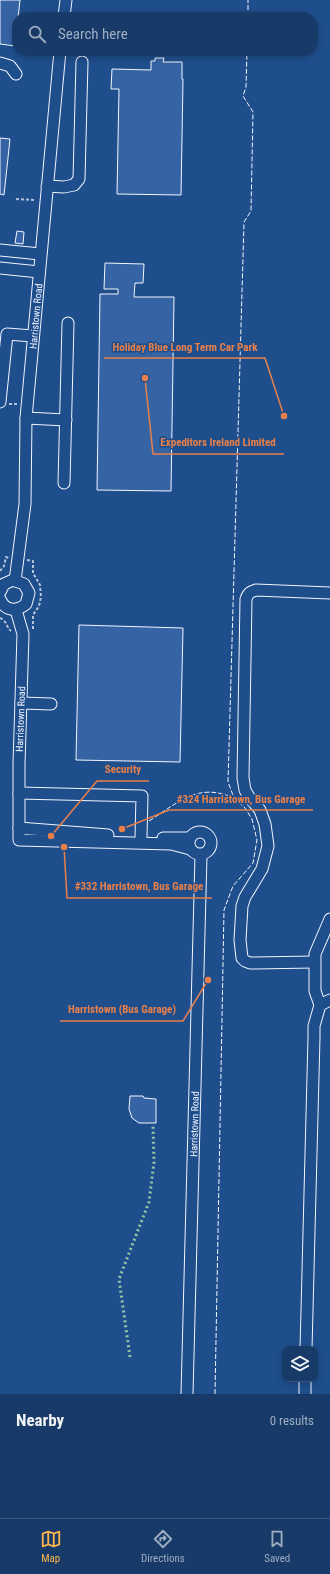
<!DOCTYPE html>
<html lang="en">
<head>
<meta charset="utf-8">
<style>
  body { margin:0; font-family:"Roboto Condensed",sans-serif; background:#20416f; color:#f1f3f6 }
  .controls { position:absolute; right:12px; bottom:12px; display:grid; overflow:hidden; border-radius:8px; box-shadow:0 2px 6px #0003 }
  .controls button { width:36px; height:36px; display:grid; place-items:center; padding:0; border:0; border-bottom:1px solid #36547d; background:#173a69; color:#f1f3f6; font:20px sans-serif }
  .list { margin:0; padding:0; list-style:none }
  h2 { display:flex; justify-content:space-between; align-items:center; height:52px; margin:0; padding:0 16px; font-size:17px }
  h2 small { font-size:13px; font-weight:400; color:#9eadc0 }
  .icon { flex:none; width:22px; height:22px; fill:none; stroke:currentColor; stroke-width:2; stroke-linecap:round; stroke-linejoin:round }
  .map { position:relative; flex:none; width:330px; height:1394px; overflow:hidden }
  .search { position:absolute; background:#173a69; box-shadow:0 2px 6px #0003; left:12px; right:12px; top:12px; height:44px; display:flex; align-items:center; gap:10px; box-sizing:border-box; padding:0 14px; border-radius:16px; color:#9eadc0; font-size:15px }
  .sheet { height:124px; background:#173a69 }
  nav { display:flex; justify-content:space-around; align-items:center; box-sizing:border-box; height:56px; border-top:1px solid #36547d; background:#173a69; font-size:11px; color:#9eadc0 }
  nav a { display:grid; justify-items:center; gap:2px }
  nav .on { color:#ffb74d }
  .map>svg:first-child { display:block }
  .building { fill:#3563a3; stroke:#f2f6ff }
  .lines { fill:none; stroke-linecap:round; stroke-linejoin:round }
  .minor-casing { stroke:#f2f6ff; stroke-width:13 }
  .path { stroke:#b3c4dc; stroke-width:2; stroke-dasharray:3 2; stroke-linecap:butt }
  .minor { stroke:#1f4e8c; stroke-width:11 }
  .hedge { stroke:#97c8a6; stroke-width:3; stroke-dasharray:2 3; stroke-linecap:butt }
  .fence { stroke:#f2f6ff; stroke-width:1; stroke-dasharray:5 2; stroke-linecap:butt }
  .labels { text-anchor:middle; stroke-width:3; stroke-linejoin:round; paint-order:stroke }
  .street-label { font-size:10px; fill:#f2f6ff; stroke:#1f4e8c }
  .leader { fill:none; stroke:#ea8049; stroke-width:1.5 }
  .callout-dot { fill:#ea8049; stroke:#1f4e8c; stroke-width:1.5 }
  .callout-label { font-size:11px; text-anchor:middle; font-weight:bold; fill:#ea8049; stroke:#1f4e8c; stroke-width:3; stroke-linejoin:round; paint-order:stroke }
</style>
</head>
<body>
<div class="map">
<svg width="330" height="1394" viewBox="0 0 330 1394">
  <rect width="100%" height="100%" fill="#1f4e8c"/>
  <path class="building" d="M0,0H20L15,46L0,44Z
    M155,58H164L163,62H182V79H183L181,195L117,194L119,89H111L112,69L151,70V61H155Z
    M0,138L10,139L4,195L0,194Z
    M17,231L24,232L23,244L15,243Z
    M105,263L144,264L143,283H135L134,297H174L171,491L97,490L100,294H118V289H104Z
    M79,625L183,628L180,762L76,760Z
    M130,1096H143L144,1098L156,1099V1123H139L132,1118L129,1109Z"/>
  <g class="lines">
    <g class="minor-casing">
      <g id="minor">
        <path d="M64,17L66,0"/>
        <path d="M0,63L10,66L16,74"/>
        <path d="M47,186L64,187L74,185L79,179L82,62"/>
        <path d="M0,250L40,254"/>
        <path d="M0,268L39,272"/>
        <path d="M0,402L7,334L33,336"/>
        <path d="M26,418L66,420"/>
        <path d="M64,483L68,323"/>
        <path id="s1" d="M15,581L25,504L26,418L60,51"/>
        <path d="M0,592L4,584L13,580L24,584L29,593L26,604C16,612 5,611 0,599"/>
        <path d="M16,610L23,634L19,764V840L171,844L190,849"/>
        <path d="M21,703L51,704"/>
        <path d="M19,793L142,796L141,837"/>
        <path d="M19,828L108,835"/>
        <circle cx="200" cy="843" r="11"/>
        <path d="M163,838H190"/>
        <path d="M314,962L250,963L245,961L242,958L240,940L242,906L245,897L262,869L268,846L265,824L260,810L249,797L245,790L243,778L246,599C248,593 250,592 256,590L330,593"/>
        <path d="M320,1005L330,1000"/>
        <path d="M306,1349L314,1037V1026L320,1005L315,991V954L330,919"/>
        <path id="s2" d="M187,1394L201,855"/>
        <path d="M305,1394V1379"/>
      </g>
    </g>
    <path class="path" d="M16,199L36,200
      M9,404H18
      M27,560L33,561V573L40,585L41,597L39,606L33,615V629
      M0,571L4,566L6,557L9,558
      M0,618C8,622 6,627 11,631"/>
    <use href="#minor" class="minor"/>
    <path class="hedge" d="M130,1357L119,1279L149,1202L154,1162L153,1125"/>
    <path class="fence" d="M248,17V0
      M149,821C179,802 198,782 234,798
      M215,1394L224,910L233,886L253,863L257,840L252,819L245,808L234,798L228,782L244,222L251,211L253,112L243,96L246,87L247,51"/>
  </g>
  <g class="labels">
    <g class="street-label">
      <text dy="4" stroke="none"><textPath href="#s1" startOffset="266">Harristown Road</textPath></text>
      <text transform="translate(20 719) rotate(-88)" y="4">Harristown Road</text>
      <text dy="4" stroke="none"><textPath href="#s2" startOffset="270">Harristown Road</textPath></text>
    </g>
  </g>
  <path class="leader" d="M284 416L265 358H104M145 378L153 454H284M51 836L97 781H149M122 829L169 810H313M64 847L67 898H212M208 980L183 1021H60"/>
  <g class="callout-dot">
    <circle cx="284" cy="416" r="4"/>
    <circle cx="145" cy="378" r="4"/>
    <circle cx="51" cy="836" r="4"/>
    <circle cx="122" cy="829" r="4"/>
    <circle cx="64" cy="847" r="4"/>
    <circle cx="208" cy="980" r="4"/>
  </g>
  <g class="callout-label">
    <text x="185" y="351">Holiday Blue Long Term Car Park</text>
    <text x="218" y="446">Expeditors Ireland Limited</text>
    <text x="123" y="773">Security</text>
    <text x="241" y="803">#324 Harristown, Bus Garage</text>
    <text x="139" y="890">#332 Harristown, Bus Garage</text>
    <text x="122" y="1013">Harristown (Bus Garage)</text>
  </g>
</svg>
<div class="controls">
<button><svg class="icon" aria-label="layers" viewBox="0 0 24 24"><path d="M12 4l9 5-9 5-9-5zM3 14l9 5 9-5"/></svg></button>
</div>
<div class="search"><svg class="icon" aria-label="search" viewBox="0 0 24 24"><circle cx="10" cy="10" r="6"/><path d="M15 15l6 6"/></svg>Search here</div>
</div>
<section class="sheet">
<h2>Nearby<small>0 results</small></h2>
<ul class="list">
</ul>
</section>
<nav>
<a class="on"><svg class="icon" aria-label="map" viewBox="0 0 24 24"><path d="M3 6l6-2 6 2 6-2v14l-6 2-6-2-6 2zM9 4v14M15 6v14"/></svg>Map</a>
<a><svg class="icon" aria-label="directions" viewBox="0 0 24 24"><path d="M12 3l9 9-9 9-9-9zM9 14v-3h6M13 9l2 2-2 2"/></svg>Directions</a>
<a><svg class="icon" aria-label="saved" viewBox="0 0 24 24"><path d="M7 4h10v16l-5-4-5 4z"/></svg>Saved</a>
</nav>
</body>
</html>
